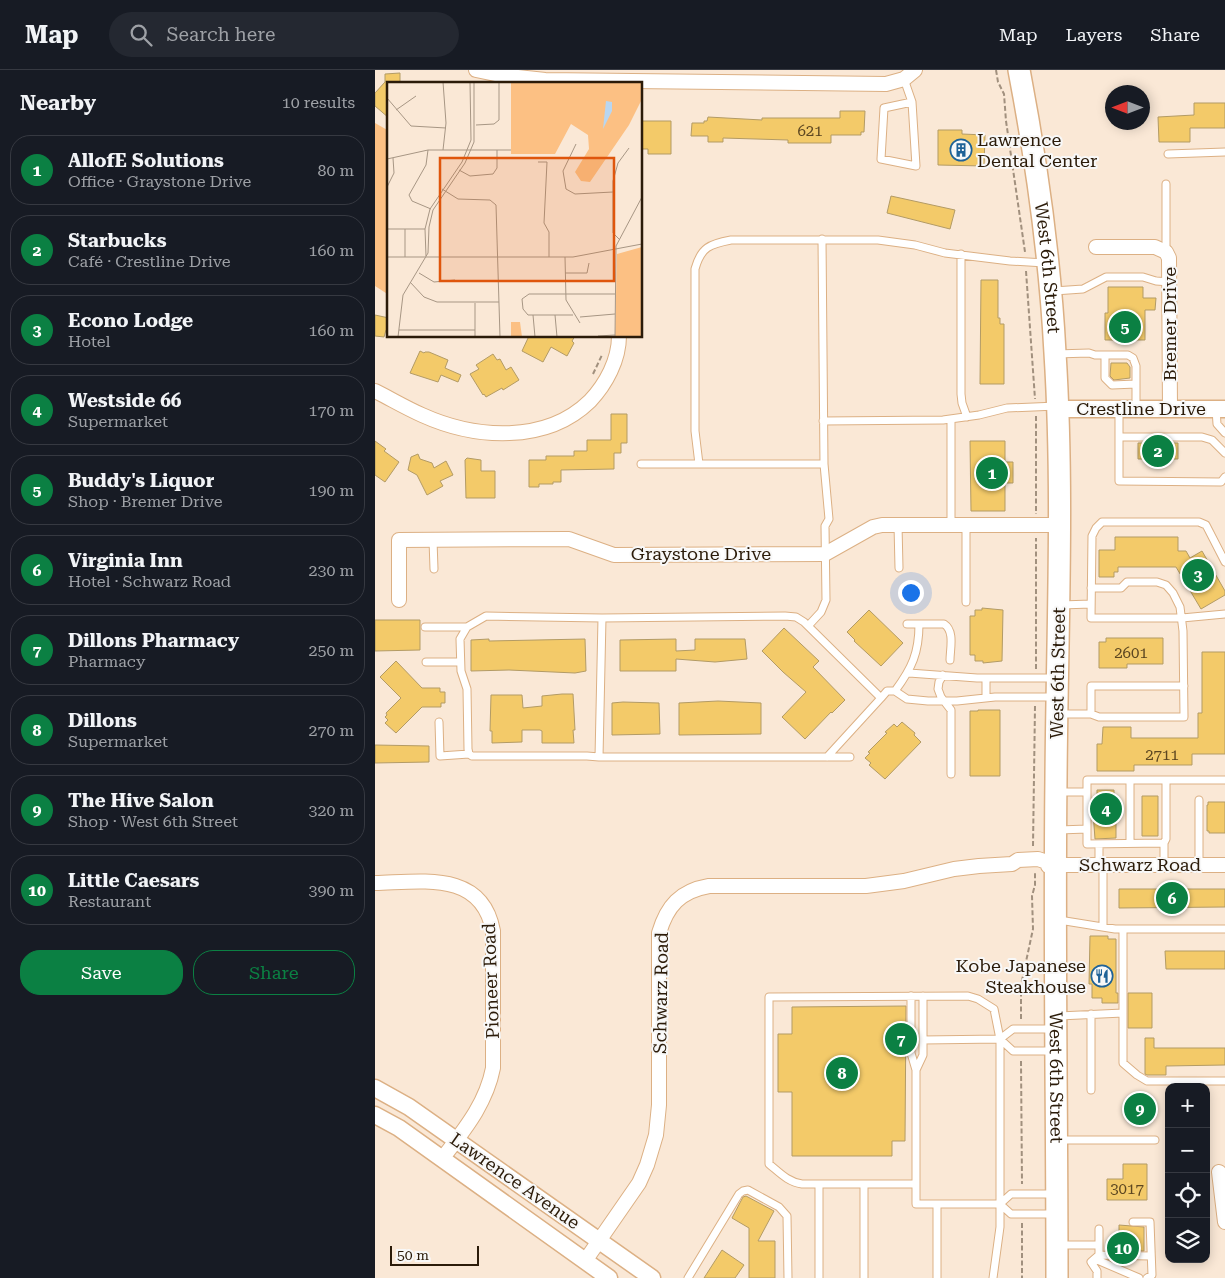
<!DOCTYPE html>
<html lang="en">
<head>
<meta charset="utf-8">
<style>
  body { margin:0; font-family:"Roboto Serif",serif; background:#242831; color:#f1f3f6 }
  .controls { position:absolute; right:15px; bottom:15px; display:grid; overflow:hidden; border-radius:10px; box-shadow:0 2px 12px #0003 }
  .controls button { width:45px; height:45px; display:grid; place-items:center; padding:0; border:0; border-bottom:1px solid #363941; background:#171b24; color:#f1f3f6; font:25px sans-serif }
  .compass { position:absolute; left:730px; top:15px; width:45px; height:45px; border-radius:50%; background:#171b24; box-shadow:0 2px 12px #0003; rotate:270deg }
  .scale { position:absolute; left:15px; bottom:12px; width:89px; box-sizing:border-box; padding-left:5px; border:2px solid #2b1b09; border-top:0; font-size:14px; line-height:18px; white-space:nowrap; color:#2b1b09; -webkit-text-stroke:4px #f8f8f8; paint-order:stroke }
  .you { position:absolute; left:535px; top:522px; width:18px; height:18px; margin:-12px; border:4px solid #fff; border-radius:50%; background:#1a73e8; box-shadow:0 0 0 8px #1a73e833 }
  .badge { display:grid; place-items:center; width:32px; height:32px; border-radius:50%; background:#0b8043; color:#fff; font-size:16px; font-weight:700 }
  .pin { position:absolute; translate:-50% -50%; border:2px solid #fff; box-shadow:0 1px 5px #0006 }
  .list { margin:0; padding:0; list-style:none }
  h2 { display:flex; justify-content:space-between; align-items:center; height:65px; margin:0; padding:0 20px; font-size:21px }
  h2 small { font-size:16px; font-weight:400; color:#9ea1a6 }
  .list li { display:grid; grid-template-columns:32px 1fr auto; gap:15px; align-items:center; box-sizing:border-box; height:70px; margin:0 10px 10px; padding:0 10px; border:1px solid #363941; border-radius:20px }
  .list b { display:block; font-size:19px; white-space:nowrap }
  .list p { margin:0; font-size:16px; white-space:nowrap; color:#9ea1a6 }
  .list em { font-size:16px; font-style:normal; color:#9ea1a6 }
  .actions { display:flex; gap:10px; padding:15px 20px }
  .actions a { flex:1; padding:11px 0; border:1px solid #0b8043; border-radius:20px; text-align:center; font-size:18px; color:#0b8043 }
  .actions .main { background:#0b8043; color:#fff }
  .icon { flex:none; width:28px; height:28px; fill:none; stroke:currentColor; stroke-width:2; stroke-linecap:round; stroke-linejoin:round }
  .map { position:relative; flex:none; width:850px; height:1208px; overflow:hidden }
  header { display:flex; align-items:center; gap:30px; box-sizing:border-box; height:70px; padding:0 25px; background:#171b24; border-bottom:1px solid #363941 }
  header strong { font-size:24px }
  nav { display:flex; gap:28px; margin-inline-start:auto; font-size:18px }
  .search { width:350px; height:45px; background:#242831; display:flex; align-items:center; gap:12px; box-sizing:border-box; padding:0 18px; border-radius:28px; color:#9ea1a6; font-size:19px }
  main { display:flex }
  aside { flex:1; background:#171b24 }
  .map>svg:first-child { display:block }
  .green { fill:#fcc083 }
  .building { fill:#f3ca69; stroke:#b39b65 }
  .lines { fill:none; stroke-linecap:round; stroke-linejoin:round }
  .service-casing { stroke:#dcb084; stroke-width:9 }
  .minor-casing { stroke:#dcb084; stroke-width:16 }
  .tertiary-casing { stroke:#dcb084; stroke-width:19 }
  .primary-casing { stroke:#dcb084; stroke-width:24 }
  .path { stroke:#a1907e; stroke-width:2; stroke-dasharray:5 2.5; stroke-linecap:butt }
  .service { stroke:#fff; stroke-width:7 }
  .minor { stroke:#fff; stroke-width:14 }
  .tertiary { stroke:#fff; stroke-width:16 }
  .primary { stroke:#fff; stroke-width:21 }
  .labels { text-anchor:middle; stroke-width:4; stroke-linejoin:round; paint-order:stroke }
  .number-label { font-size:15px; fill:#5d4721 }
  .poi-label { font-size:18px; fill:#2b1b09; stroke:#f8f8f8; text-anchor:start }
  .street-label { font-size:18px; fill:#2b1b09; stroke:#f8f8f8 }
  .inset-road { fill:none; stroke:#a79684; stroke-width:1 }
  .view { fill:#df560c; fill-opacity:0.15; stroke:#df560c; stroke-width:2.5 }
  .inset-edge { fill:none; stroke:#2b1b09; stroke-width:2.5 }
</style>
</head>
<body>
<header>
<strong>Map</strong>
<div class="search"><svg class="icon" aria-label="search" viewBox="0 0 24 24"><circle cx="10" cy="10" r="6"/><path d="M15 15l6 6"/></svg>Search here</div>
<nav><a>Map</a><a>Layers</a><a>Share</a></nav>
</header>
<main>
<aside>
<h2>Nearby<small>10 results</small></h2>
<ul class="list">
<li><span class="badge">1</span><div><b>AllofE Solutions</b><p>Office · Graystone Drive</p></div><em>80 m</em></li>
<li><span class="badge">2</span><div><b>Starbucks</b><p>Café · Crestline Drive</p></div><em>160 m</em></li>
<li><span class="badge">3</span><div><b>Econo Lodge</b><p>Hotel</p></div><em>160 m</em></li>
<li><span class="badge">4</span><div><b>Westside 66</b><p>Supermarket</p></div><em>170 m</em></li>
<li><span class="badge">5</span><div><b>Buddy's Liquor</b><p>Shop · Bremer Drive</p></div><em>190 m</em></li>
<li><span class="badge">6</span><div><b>Virginia Inn</b><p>Hotel · Schwarz Road</p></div><em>230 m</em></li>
<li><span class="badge">7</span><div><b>Dillons Pharmacy</b><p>Pharmacy</p></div><em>250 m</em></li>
<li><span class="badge">8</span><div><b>Dillons</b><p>Supermarket</p></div><em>270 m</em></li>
<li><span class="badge">9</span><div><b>The Hive Salon</b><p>Shop · West 6th Street</p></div><em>320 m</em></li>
<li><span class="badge">10</span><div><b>Little Caesars</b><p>Restaurant</p></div><em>390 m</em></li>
</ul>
<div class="actions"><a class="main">Save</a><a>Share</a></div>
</aside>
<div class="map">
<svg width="850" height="1208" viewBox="0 0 850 1208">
  <rect width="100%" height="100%" fill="#fae8d6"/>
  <path class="green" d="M0,53L14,61V225L0,216Z"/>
  <path class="building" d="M25,3V14H14V48L0,36V23L10,12V4Z
    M819,33H850V58H815V72H784L783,47L819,45Z
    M465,41H490L489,62H486V65H456V73H413V70L348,68V72H333V66H316L317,53H329V51H332L333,47L387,50V48H465Z
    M266,51H296V84H273V79H266Z
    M563,60H587V64L610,65L609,96L563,95Z
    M516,126L580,140L575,159L512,143Z
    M606,210H623V248H625V254H629V314H605Z
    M733,217H768V228H781L780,240H770V270H730V243H733Z
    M0,245L14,248V260H11L9,267L0,266Z
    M154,266H200L197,271L199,273L192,286L176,277L168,292L147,281Z
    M45,281L49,283L50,282H54L73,290L70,298L86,305L83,312L66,305L63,312L35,303Z
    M118,284L122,290L125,289L131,300L136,297L144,310L128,320L127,318L111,327L109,324L108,325L95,304L104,299L101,295Z
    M736,293H752L755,297V308L739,310L735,306Z
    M236,344H252V373H246V383H239V399L186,400V412H178V414H164V417H154V390H171V386H199V381H212V370H236Z
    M0,371L11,379L9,381L24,392L10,412L0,405Z
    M595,371H630V392H638V413H630V441H596Z
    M763,373H803V389H763Z
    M43,384L45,389L57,393L59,398L71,391L78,405L65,411L68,416L52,425L42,405L33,400L36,387Z
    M92,388L106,390V401H120V428H91L90,390Z
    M740,467H803V481H811L815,488L827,481L850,521V525L826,539L801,497H743V502H739V507H724V480H740Z
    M607,538L628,540L627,591L608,593V591H600V585H595V546H600V540H607Z
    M494,540L528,573L506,596L479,571L480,570L472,562Z
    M0,550H45V580L0,581Z
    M409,558L444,591L438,597L470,630L457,643L456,642L430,669L407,647L431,622L408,602L387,581Z
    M731,568H788V594H752V598H724V572H731Z
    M114,569V571L210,569L211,601L200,603L134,600L96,601V570Z
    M301,569V581L320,580V569H370L372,589L340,592L301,589V601H245V570Z
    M827,582H850V684H817V695H759V701H722V674H727L728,657H756V668H823V643H827Z
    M21,591L47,618H65V622H70V633H66V637H47L21,663L10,653L13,650L10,647L12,645L11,643L26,628L5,607Z
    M187,624H198L200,660H198L199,673H167V661L165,660H147V672L117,673V661H115L116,625H147L148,638L167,636V626Z
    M343,631L386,633V664L304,665V633Z
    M248,632L284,633L285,664L237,665V633Z
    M603,640H625V706H595V641H603Z
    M527,652L540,663L539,665L546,672L510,709L494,695L496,693L490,688L495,683L493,682L512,663L510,662L519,654L522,657Z
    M0,675L54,676V692L0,693Z
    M722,720H739V750H741V768L720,769L717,728H722Z
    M767,726H783V766H767Z
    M833,732H850V763H834V761H832V735H833Z
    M744,819H850V837L744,838Z
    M715,866H733V869H741V923H743V933H727V928H717V914H714Z
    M790,881H850V899H791Z
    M753,923H777V958H753Z
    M531,936L530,1071H517V1086H417V1022H403V964H417V937Z
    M770,968H779V978H850V995L791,996V1005H772L770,1004Z
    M761,1026H774V1031H779V1050L751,1048V1029H761Z
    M748,1094H772V1130H732V1109H748Z
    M371,1126L399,1141L383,1171H400V1208H374V1158L357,1148L368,1127Z
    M744,1155L769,1157V1181L744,1180Z
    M347,1180L369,1195L360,1208H329Z"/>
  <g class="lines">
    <g class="service-casing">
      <path id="service" d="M529,9L537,32L541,96L506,89L509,38L537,32
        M793,84L850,82
        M791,114V182
        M586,184V324L587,333L592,347
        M679,221L708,219L731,207H768L781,211L795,212
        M681,284L714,283L720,285H753L758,288L761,296V339
        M730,285V308L737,315L761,314
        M841,339L842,354L850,363
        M744,340V411L846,412L850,407
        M448,351L568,350L604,345L632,338L682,336
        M744,367H827L837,370L850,383
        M266,394H449
        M324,394L320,361V199C326,177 335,174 356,170H503L540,175L570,183L635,191L670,193
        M523,455L524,498
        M576,455V349
        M591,455V532
        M58,470L59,499
        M850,492L831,455L824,452H727L721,458L717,466L716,548H807L850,544
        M686,535L716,534
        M532,554H569C580,561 575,579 575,590
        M433,556L446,542L451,530L450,456L454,449L449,394L447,169
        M50,557H92
        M51,592H85
        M534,603L602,608H680
        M568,605L564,612L563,619L566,627L576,640V704
        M611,609V628
        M520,621C537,598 544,583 544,554
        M506,628L512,621H520L532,629L553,631H582L620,627H679
        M685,644H716L724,647H809L808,561L805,537L798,523L791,515L782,512H752L746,518H716
        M716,644V616H809
        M64,652L65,686L94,684
        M224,687L227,548
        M452,687L506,628L429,552L421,547L410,546L227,548L111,546L92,557L85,569L86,601L92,619L93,679L94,684L97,686H212L224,687H475
        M755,710V773
        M684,722H712
        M824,730V795
        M684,760L712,759
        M789,773L712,774V710H849
        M724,774V795
        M728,795V857
        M789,795V773L791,769V710
        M684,850L740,859H850
        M748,859V993L762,1005L772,1011H850
        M536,926V983L541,1000
        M548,926V985L541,1000V1134H625L636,1124H679
        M716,944V1020
        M684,946L748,943
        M625,969L638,981H680
        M548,970L625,969L638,959H678
        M684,1070H780
        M444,1114V1208
        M489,1114V1208
        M540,1114H427C413,1112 405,1103 394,1094V927L593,926L603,929L619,939L625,969V1157L618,1208
        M562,1134V1208
        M625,1134L636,1144H680
        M758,1152H775L777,1205L772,1208
        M685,1175H724
        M724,1185L775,1186
        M720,1189L764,1208
        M313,1208L364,1124L368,1121L373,1120L404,1137L412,1146L413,1208
        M722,1208V1201L716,1192L724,1185V1159"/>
    </g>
    <g class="minor-casing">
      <path id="minor" d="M101,0L125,5L170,10L511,14L529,9L540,0
        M721,177H780L791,182L794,188L795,339
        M0,321C16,329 31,338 47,345C100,369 171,374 215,331C231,314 244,290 244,266
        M24,530V470L194,469L239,485L450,484L498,457L507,455H684
        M673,796L681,795H850
        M0,813C46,812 107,800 118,861V998C111,1034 89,1060 67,1089
        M844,1102L850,1152
        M210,1191L264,1113L272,1095L281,1065L284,1035V863C292,836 305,821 334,816H491L529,811L579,799L604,796L637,794L643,790L663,789L681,795"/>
    </g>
    <g class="tertiary-casing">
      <path id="tertiary" d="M683,339H850
        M0,1018L34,1037L277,1208
        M0,1045L24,1058L234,1208"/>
    </g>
    <g class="primary-casing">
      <g id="primary">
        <path id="s1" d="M644,0C662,94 675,188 680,283C689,425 682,567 681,709C679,875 682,1042 682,1208"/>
      </g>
    </g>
    <path class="path" d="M621,0L623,12L629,24L631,51L650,182
      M651,201L660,329
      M218,304L227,285
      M661,346V444
      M661,599V468
      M658,776L660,636
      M646,949V915L658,859L657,826L660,815V803
      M646,991L647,1114
      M647,1153V1208"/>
    <use href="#service" class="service"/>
    <use href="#minor" class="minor"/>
    <use href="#tertiary" class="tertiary"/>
    <use href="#primary" class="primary"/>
  </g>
  <defs>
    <g id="building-ring" transform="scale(1.125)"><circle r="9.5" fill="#f8f8f8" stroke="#1f6297" stroke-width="1.5"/><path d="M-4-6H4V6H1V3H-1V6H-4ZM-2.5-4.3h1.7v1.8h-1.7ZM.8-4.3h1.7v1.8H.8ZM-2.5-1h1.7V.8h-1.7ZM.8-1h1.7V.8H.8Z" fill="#1f6297"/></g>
    <g id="restaurant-ring" transform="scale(1.125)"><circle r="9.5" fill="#f8f8f8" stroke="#1f6297" stroke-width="1.5"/><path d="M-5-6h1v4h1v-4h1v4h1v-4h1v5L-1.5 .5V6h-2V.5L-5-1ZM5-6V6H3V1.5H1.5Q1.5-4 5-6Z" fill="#1f6297"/></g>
  </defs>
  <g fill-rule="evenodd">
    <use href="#building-ring" x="586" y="80"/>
    <use href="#restaurant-ring" x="727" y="906"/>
  </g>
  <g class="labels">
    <g class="number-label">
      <text x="435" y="66">621</text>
      <text x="756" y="588">2601</text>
      <text x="787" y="690">2711</text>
      <text x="752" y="1124">3017</text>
    </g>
    <g class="poi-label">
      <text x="602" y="76">Lawrence<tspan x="602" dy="21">Dental Center</tspan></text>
      <text x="711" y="902" text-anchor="end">Kobe Japanese<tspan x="711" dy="21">Steakhouse</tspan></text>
    </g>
    <g class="street-label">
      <text dy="6" stroke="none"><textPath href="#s1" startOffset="200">West 6th Street</textPath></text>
      <text transform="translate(795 254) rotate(-90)" y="6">Bremer Drive</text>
      <text x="766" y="345">Crestline Drive</text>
      <text x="326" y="490">Graystone Drive</text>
      <text transform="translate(683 603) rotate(-89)" y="6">West 6th Street</text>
      <text x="765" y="801">Schwarz Road</text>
      <text transform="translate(116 911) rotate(-92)" y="6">Pioneer Road</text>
      <text transform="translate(286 923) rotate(-89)" y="6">Schwarz Road</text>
      <text dy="6" stroke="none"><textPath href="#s1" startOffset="1010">West 6th Street</textPath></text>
      <text transform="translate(140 1111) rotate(35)" y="6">Lawrence Avenue</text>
    </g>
  </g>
  <g transform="translate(12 12)">
    <rect width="255" height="255" fill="#fae8d6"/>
    <path d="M124,0H255V17L242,43L203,100L194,99L188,90L202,67L201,53L184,42L168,72H124ZM255,165V255H228L230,172ZM124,240H133L135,255H124Z" fill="#fcc083"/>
    <path d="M219,19L225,20V29L216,47Z" fill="#b8d6f1"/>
    <path class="inset-road" d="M56,0L59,41L56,68M0,16L24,44L59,46M9,28L29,14M89,43L107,42L112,38V0M189,62L176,89L179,107L188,112L226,110M41,68L39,83L22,113L25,119L44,127M0,77L41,68H124M151,80H160L157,141L162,150V175M72,88L83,94L106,92L110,86V68M0,105L7,91L6,76M55,107L71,117L103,118L109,123L113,255M0,147H38M18,147V175M233,158L226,151V99L231,81L242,66M39,174L38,147L43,127L75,80L84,58L83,0M0,175H186L255,162M178,175L179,218L193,241M32,191L47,200L68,198M178,191H200L202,181M23,200L37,215L50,220H112M88,221V255M146,233L148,255M168,233L170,255M186,233H141L136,227L135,217L142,212H228M193,235L228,232M12,248H88M211,254L228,253M11,255L16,213L41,171L42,145L46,128L78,81L87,60V0M228,255L229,164L255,115"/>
    <path class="view" d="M53,76H227V199H53Z"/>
    <rect width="255" height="255" class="inset-edge"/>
  </g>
</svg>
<div class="controls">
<button>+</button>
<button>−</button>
<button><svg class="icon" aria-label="locate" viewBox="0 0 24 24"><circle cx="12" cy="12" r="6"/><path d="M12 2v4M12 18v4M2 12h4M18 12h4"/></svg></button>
<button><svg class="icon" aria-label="layers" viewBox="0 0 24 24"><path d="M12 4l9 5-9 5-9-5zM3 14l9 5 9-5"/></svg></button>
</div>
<svg class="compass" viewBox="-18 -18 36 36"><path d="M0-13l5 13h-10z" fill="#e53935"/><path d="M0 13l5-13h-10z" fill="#9ea1a6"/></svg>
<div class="scale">50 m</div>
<div class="you"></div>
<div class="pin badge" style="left:617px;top:403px">1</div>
<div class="pin badge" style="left:783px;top:381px">2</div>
<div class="pin badge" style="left:823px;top:505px">3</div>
<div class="pin badge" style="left:731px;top:739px">4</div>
<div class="pin badge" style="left:750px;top:257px">5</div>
<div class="pin badge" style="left:797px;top:828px">6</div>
<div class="pin badge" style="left:526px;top:969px">7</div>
<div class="pin badge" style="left:467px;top:1003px">8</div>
<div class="pin badge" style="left:765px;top:1039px">9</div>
<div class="pin badge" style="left:748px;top:1178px">10</div>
</div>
</main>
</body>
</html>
